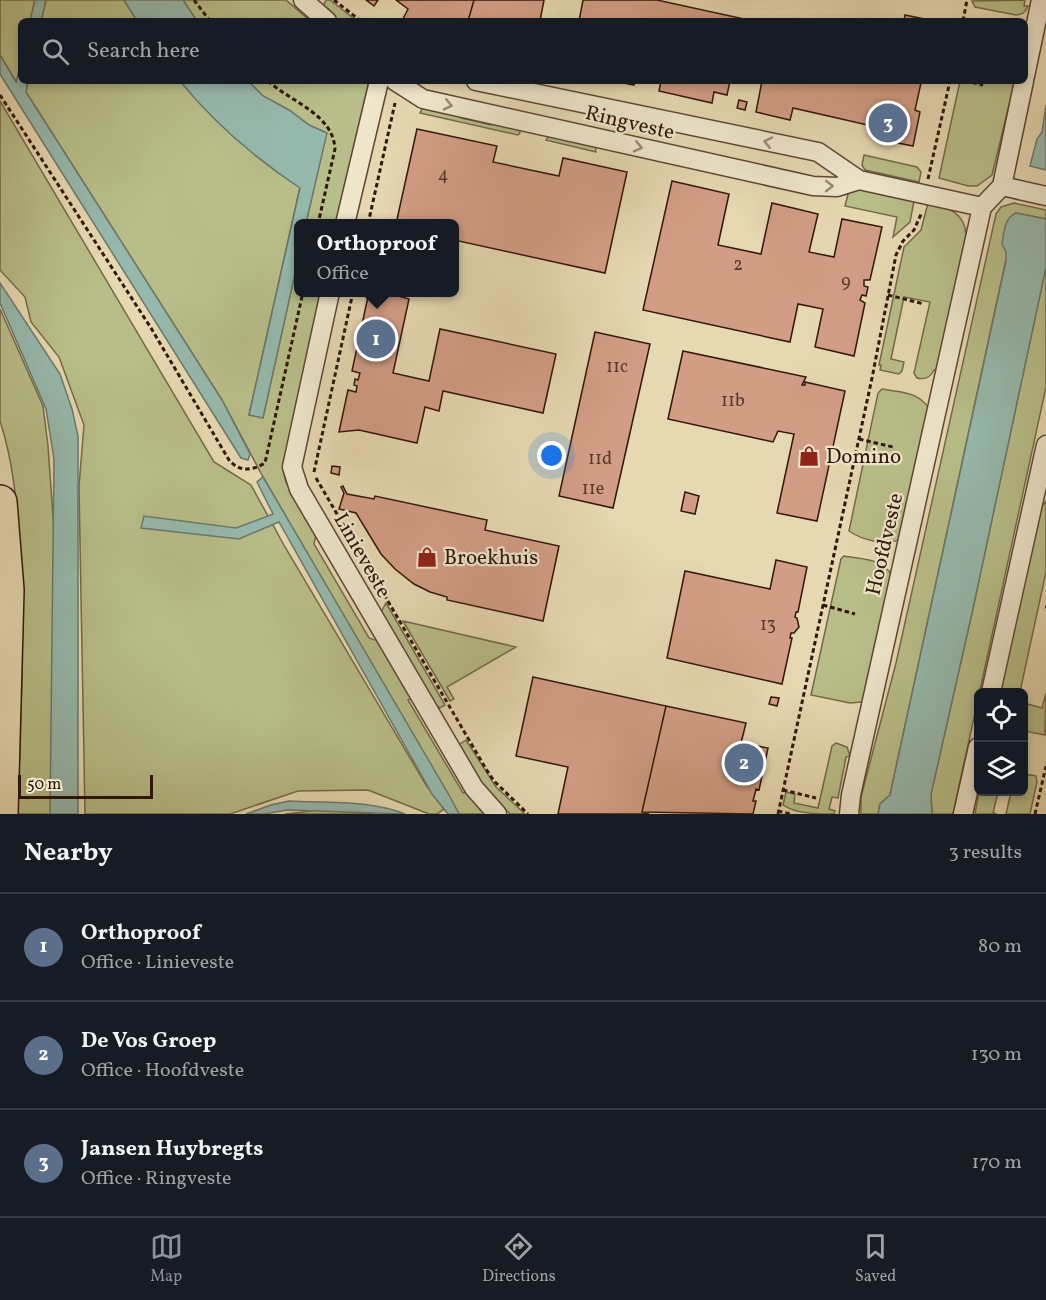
<!DOCTYPE html>
<html lang="en">
<head>
<meta charset="utf-8">
<style>
  body { margin:0; font-family:Vollkorn,serif; background:#20242c; color:#f1f3f6 }
  .controls { position:absolute; right:18px; bottom:18px; display:grid; overflow:hidden; border-radius:9px; box-shadow:0 3px 9px #0003 }
  .controls button { width:54px; height:54px; display:grid; place-items:center; padding:0; border:0; border-bottom:2px solid #363941; background:#171b24; color:#f1f3f6; font:30px sans-serif }
  .scale { position:absolute; left:18px; bottom:15px; width:135px; box-sizing:border-box; padding-left:6px; border:3px solid #311609; border-top:0; font-size:16px; line-height:21px; white-space:nowrap; color:#311609; -webkit-text-stroke:4px #efe6cc; paint-order:stroke }
  .you { position:absolute; left:552px; top:456px; width:21px; height:21px; margin:-15px; border:4px solid #fff; border-radius:50%; background:#1a73e8; box-shadow:0 0 0 9px #1a73e833 }
  .badge { display:grid; place-items:center; width:39px; height:39px; border-radius:50%; background:#8c9099; color:#fff; font-size:20px; font-weight:700 }
  .pin { position:absolute; translate:-50% -50%; border:3px solid #fff; box-shadow:0 2px 6px #0006 }
  .popup { position:absolute; left:294px; top:219px; width:165px; height:78px; box-sizing:border-box; display:grid; place-content:center; border-radius:9px; background:#171b24; filter:drop-shadow(0 2px 4px #0005); font-size:20px; white-space:nowrap; color:#9ea1a6 }
  .popup b { font-size:22px; color:#f1f3f6 }
  .popup::after { content:''; position:absolute; left:50%; top:100%; margin-left:-12px; border:12px solid transparent; border-top-color:#171b24 }
  .list { margin:0; padding:0; list-style:none }
  h2 { display:flex; justify-content:space-between; align-items:center; height:78px; margin:0; padding:0 24px; font-size:26px }
  h2 small { font-size:20px; font-weight:400; color:#9ea1a6 }
  .list li { display:grid; grid-template-columns:39px 1fr auto; gap:18px; align-items:center; box-sizing:border-box; height:108px; padding:0 24px; border-top:2px solid #363941 }
  .list b { display:block; font-size:22px; white-space:nowrap }
  .list p { margin:0; font-size:20px; white-space:nowrap; color:#9ea1a6 }
  .list em { font-size:20px; font-style:normal; color:#9ea1a6 }
  .icon { flex:none; width:33px; height:33px; fill:none; stroke:currentColor; stroke-width:2; stroke-linecap:round; stroke-linejoin:round }
  .map { position:relative; flex:none; width:1046px; height:814px; overflow:hidden }
  .search { position:absolute; background:#171b24; box-shadow:0 3px 9px #0003; left:18px; right:18px; top:18px; height:66px; display:flex; align-items:center; gap:15px; box-sizing:border-box; padding:0 21px; border-radius:9px; color:#9ea1a6; font-size:22px }
  .sheet { height:402px; background:#171b24 }
  nav { display:flex; justify-content:space-around; align-items:center; box-sizing:border-box; height:84px; border-top:2px solid #363941; background:#171b24; font-size:16px; color:#9ea1a6 }
  nav a { display:grid; justify-items:center; gap:3px }
  nav .on { color:#8c9099 }
  .map>svg:first-child { display:block }
  .green { fill:#b8be89; stroke:#746a49; stroke-width:1.5 }
  .water { fill:#96b9ad; stroke:#6e786b; stroke-width:1.5 }
  .building { fill:#d29d85; stroke:#311609; stroke-width:1.5 }
  .lines { fill:none; stroke-linecap:round; stroke-linejoin:round }
  .minor-casing { stroke:#5e4633; stroke-width:21 }
  .motorway-casing { stroke:#311609; stroke-width:36 }
  .path { stroke:#311609; stroke-width:3; stroke-dasharray:4.5 3; stroke-linecap:butt }
  .minor { stroke:#efe6cc; stroke-width:18 }
  .motorway { stroke:#e6d8b1; stroke-width:33 }
  .oneway { stroke:#9a8874 }
  .labels { text-anchor:middle; stroke-width:4.5; stroke-linejoin:round; paint-order:stroke }
  .number-label { font-size:18px; fill:#593828 }
  .street-label { font-size:21px; fill:#311609; stroke:#efe6cc }
  .poi-label { font-size:21px; fill:#311609; stroke:#efe6cc; text-anchor:start }
</style>
</head>
<body>
<div class="map">
<svg width="1046" height="814" viewBox="0 0 1046 814">
  <rect width="100%" height="100%" fill="#e6d8b1"/>
  <filter id="stains"><feTurbulence type="fractalNoise" baseFrequency=".00333" numOctaves="4"/><feColorMatrix values="0 0 0 0 .2 0 0 0 0 .09 0 0 0 0 .02 0 0 0 .5 -.17"/></filter>
  <radialGradient id="worn" r=".72"><stop offset=".6" stop-color="#630" stop-opacity="0"/><stop offset="1" stop-color="#630" stop-opacity=".3"/></radialGradient>
  <path class="green" d="M0,0H35L30,21H21V63L17,83L0,55Z
    M46,0H124L137,21H41Z
    M183,0H286L310,21H197Z
    M326,0H330L357,21H340L324,9L323,6Z
    M1025,0L1024,6H1028C1025,13 1023,14 1016,15L975,7L972,1Z
    M28,81H180C216,121 254,159 300,187L249,415L263,417L298,260V292L323,293L284,474L286,482L314,531L316,535L314,544L369,638L378,641L412,698L408,700L463,793L467,792L487,814H459L263,477L222,400L26,92Z
    M248,81H369L338,223H306L326,133L309,125L289,110L263,96Z
    M960,81H1015L992,175L977,186H968L939,178Z
    M0,101L214,462L251,485L285,547L426,785L444,809L437,814H429L368,790L298,791L230,814H85L79,486L84,425L59,357L31,322L25,297L0,270Z
    M426,107L461,115V118L491,125L493,122L519,129L520,133L518,135L420,113L422,109Z
    M550,135L595,145L596,152L546,140Z
    M864,155L917,167L921,172L919,182L865,170L862,165Z
    M855,188L914,201L910,222L893,237L897,217L845,206L848,194L841,193Z
    M928,203C947,207 965,212 966,235L937,370H934C930,378 925,380 917,378L914,373L930,302L904,297L891,359L904,362L902,371L899,374L880,370L881,365H879L904,247L921,230Z
    M1014,203L1046,210V219L1016,213L890,795L880,804L878,814H861V797L896,663L996,214L1001,207Z
    M1046,267V387L953,814H932L931,794L972,613Z
    M0,309L43,406L48,446L56,560L60,814H18C20,724 26,633 19,543C17,502 13,461 0,421Z
    M882,389C905,393 918,391 932,412L903,537C889,548 862,540 849,531L878,393Z
    M1046,501V572L1020,692H997L1040,509Z
    M844,556C865,560 884,558 894,579L870,694L861,702L850,703L811,695L841,559Z
    M386,603L445,705L440,708L434,705L381,612Z
    M403,621L516,647L447,687L454,699L450,701Z
    M1046,693L1045,735L1024,731V703L1042,708Z
    M466,740L496,787L525,814H510L481,784L459,748L460,744Z
    M836,743L847,747L850,756L846,757L838,798L832,797L829,809L835,811L834,814C818,814 796,814 783,805L786,792L795,794L794,803L818,808L832,746Z
    M1024,774L1036,776L1037,782L1030,814H1006L1011,792H1024Z
    M979,792H998L993,813L997,814H975Z
    M321,810L374,814H285Z"/>
  <path class="water" d="M35,0H46L41,21H30Z
    M124,0H183L197,21H137Z
    M0,55L16,82L21,63V81H28L26,92L222,400L250,454L248,460L241,458L0,74Z
    M180,81H248L263,96L289,110L309,125L327,133L306,223L298,224V260L263,418L249,415L300,188C255,158 214,123 180,81Z
    M1046,105V170L1030,166L1037,139L1042,132Z
    M1016,213L1046,219V267L972,613L931,794L932,814H878L880,804L890,795L1006,261V252L1002,244C1004,233 1004,218 1016,213Z
    M0,283L60,374L72,409L78,436V814H50L54,459L46,409L0,303Z
    M263,477L449,795L459,814H448L432,794L279,522L239,539L141,528L144,516L236,528L273,514L257,482Z
    M289,801C328,803 369,800 405,814L287,810L264,814H246L271,805Z"/>
  <path class="building" d="M366,0H378L374,6Z
    M396,0H474L468,21H402L408,9Z
    M474,0H544L540,21H468Z
    M583,0H657L744,19L743,21H579Z
    M905,15L934,21H904Z
    M614,81H635L634,85Z
    M661,81H730L727,95L714,92L712,103L659,91Z
    M762,81H911L921,83L915,110L920,112L913,146L878,139L881,128L793,108L790,120L756,112Z
    M739,100L747,102L745,110L737,108Z
    M417,129L497,146L493,162L559,176L563,158L627,172L605,273L454,240V224H396Z
    M672,181L729,194L718,245L761,254L772,203L818,214L809,252L834,257L842,219L882,227L870,280H864V286L868,287L866,296L862,295L860,300L865,303L854,356L815,347L823,309L798,304L790,342L643,310Z
    M369,292H384L409,299L393,373L429,381L440,329L556,354L543,413L443,391L439,411L425,407L417,443L359,430L339,432L348,390L356,392L357,386L354,385L355,379L358,380L360,373L352,371Z
    M595,332L650,344L613,508L559,496Z
    M683,351L806,377L802,385H805V382L845,391L817,521L777,513L794,434L778,431L773,442L668,419Z
    M332,466L340,467L339,475L331,473Z
    M343,486L347,494L374,499L375,496L487,520L485,530L559,546L543,621L447,600V597L430,592L414,584L395,569L381,554L356,513L339,509L344,493L341,487Z
    M685,492L699,496L695,514L681,511Z
    M776,560L807,567L798,612H796L795,617L797,618L799,627L794,633H791L790,638H792L782,684L667,658L685,571L770,589Z
    M533,677L666,706L642,812L649,814H558L568,767L516,756Z
    M771,697L779,698L777,706L769,704Z
    M666,706L746,723L741,743L768,748L759,790L756,789L753,801H756L753,814L642,812Z"/>
  <g class="lines">
    <g class="minor-casing">
      <path id="minor" d="M303,0L327,21
        M1025,76L1041,0
        M395,81L423,99L813,186L837,187L859,180
        M476,81L818,152L859,180L982,207
        M1002,186L1046,196
        M345,224L379,81
        M330,292L292,467L299,489L474,788L497,814
        M991,692L1046,445
        M849,814L851,795L982,207L1002,186L1024,81
        M963,814L978,747"/>
    </g>
    <g class="motorway-casing">
      <path id="motorway" d="M0,502L7,590L1,814"/>
    </g>
    <path class="path" d="M194,0L210,21
      M334,0L361,21
      M963,21L967,0
      M268,81C291,102 333,114 335,149L318,224
      M965,81L983,85
      M0,95L151,328L229,460C239,472 252,471 265,463L303,292
      M928,179L950,81
      M368,224L395,103
      M888,295L924,304
      M859,439L893,447
      M314,472L353,292
      M316,478L486,769L494,781L528,814
      M823,605L855,614
      M1045,607H1046
      M783,790L816,798
      M778,811L791,814
      M778,814L872,378L896,255L903,241L914,230L922,212
      M1035,814L1046,766"/>
    <use href="#minor" class="minor"/>
    <use href="#motorway" class="motorway"/>
  </g>
  <defs><path id="oneway-chevron" d="M-2-3.5L2.5 0L-2 3.5" fill="none" stroke-width="1.6" stroke-linecap="round" stroke-linejoin="round" transform="scale(1.5)"/></defs>
  <g class="oneway">
    <use href="#oneway-chevron" transform="translate(448 105) rotate(13)"/>
    <use href="#oneway-chevron" transform="translate(768 142) rotate(-168)"/>
    <use href="#oneway-chevron" transform="translate(638 147) rotate(13)"/>
    <use href="#oneway-chevron" transform="translate(829 186)"/>
  </g>
  <defs>
    <g id="shop-bare" transform="scale(1.62)"><path d="M-5-2.5h2.3a2.7 3.5 0 0 1 5.4 0H5L5.5 6h-11ZM-1.5-2.5h3a1.5 2.3 0 0 0-3 0Z" fill="#8f2418" stroke="#efe6cc" stroke-width="2.5" paint-order="stroke"/></g>
  </defs>
  <g fill-rule="evenodd">
    <use href="#shop-bare" x="809" y="456"/>
    <use href="#shop-bare" x="427" y="557"/>
  </g>
  <g class="labels">
    <g class="number-label">
      <text x="443" y="180">4</text>
      <text x="738" y="270">2</text>
      <text x="846" y="287">9</text>
      <text x="617" y="372">11c</text>
      <text x="733" y="406">11b</text>
      <text x="600" y="464">11d</text>
      <text x="593" y="494">11e</text>
      <text x="768" y="630">13</text>
    </g>
    <g class="street-label">
      <text transform="translate(630 122) rotate(13)" y="7">Ringveste</text>
      <text transform="translate(884 544) rotate(-77)" y="7">Hoofdveste</text>
      <text transform="translate(363 555) rotate(60)" y="7">Linieveste</text>
    </g>
    <g class="poi-label">
      <text x="826" y="463">Domino</text>
      <text x="444" y="564">Broekhuis</text>
    </g>
  </g>
  <rect width="100%" height="100%" filter="url(#stains)"/>
  <rect width="100%" height="100%" fill="url(#worn)"/>
</svg>
<div class="controls">
<button><svg class="icon" aria-label="locate" viewBox="0 0 24 24"><circle cx="12" cy="12" r="6"/><path d="M12 2v4M12 18v4M2 12h4M18 12h4"/></svg></button>
<button><svg class="icon" aria-label="layers" viewBox="0 0 24 24"><path d="M12 4l9 5-9 5-9-5zM3 14l9 5 9-5"/></svg></button>
</div>
<div class="scale">50 m</div>
<div class="you"></div>
<div class="pin badge" style="left:376px;top:339px;background:#5c6f8a">1</div>
<div class="popup"><b>Orthoproof</b>Office</div>
<div class="pin badge" style="left:744px;top:763px;background:#5c6f8a">2</div>
<div class="pin badge" style="left:888px;top:123px;background:#5c6f8a">3</div>
<div class="search"><svg class="icon" aria-label="search" viewBox="0 0 24 24"><circle cx="10" cy="10" r="6"/><path d="M15 15l6 6"/></svg>Search here</div>
</div>
<section class="sheet">
<h2>Nearby<small>3 results</small></h2>
<ul class="list">
<li><span class="badge" style="background:#5c6f8a">1</span><div><b>Orthoproof</b><p>Office · Linieveste</p></div><em>80 m</em></li>
<li><span class="badge" style="background:#5c6f8a">2</span><div><b>De Vos Groep</b><p>Office · Hoofdveste</p></div><em>130 m</em></li>
<li><span class="badge" style="background:#5c6f8a">3</span><div><b>Jansen Huybregts</b><p>Office · Ringveste</p></div><em>170 m</em></li>
</ul>
</section>
<nav>
<a class="on"><svg class="icon" aria-label="map" viewBox="0 0 24 24"><path d="M3 6l6-2 6 2 6-2v14l-6 2-6-2-6 2zM9 4v14M15 6v14"/></svg>Map</a>
<a><svg class="icon" aria-label="directions" viewBox="0 0 24 24"><path d="M12 3l9 9-9 9-9-9zM9 14v-3h6M13 9l2 2-2 2"/></svg>Directions</a>
<a><svg class="icon" aria-label="saved" viewBox="0 0 24 24"><path d="M7 4h10v16l-5-4-5 4z"/></svg>Saved</a>
</nav>
</body>
</html>
